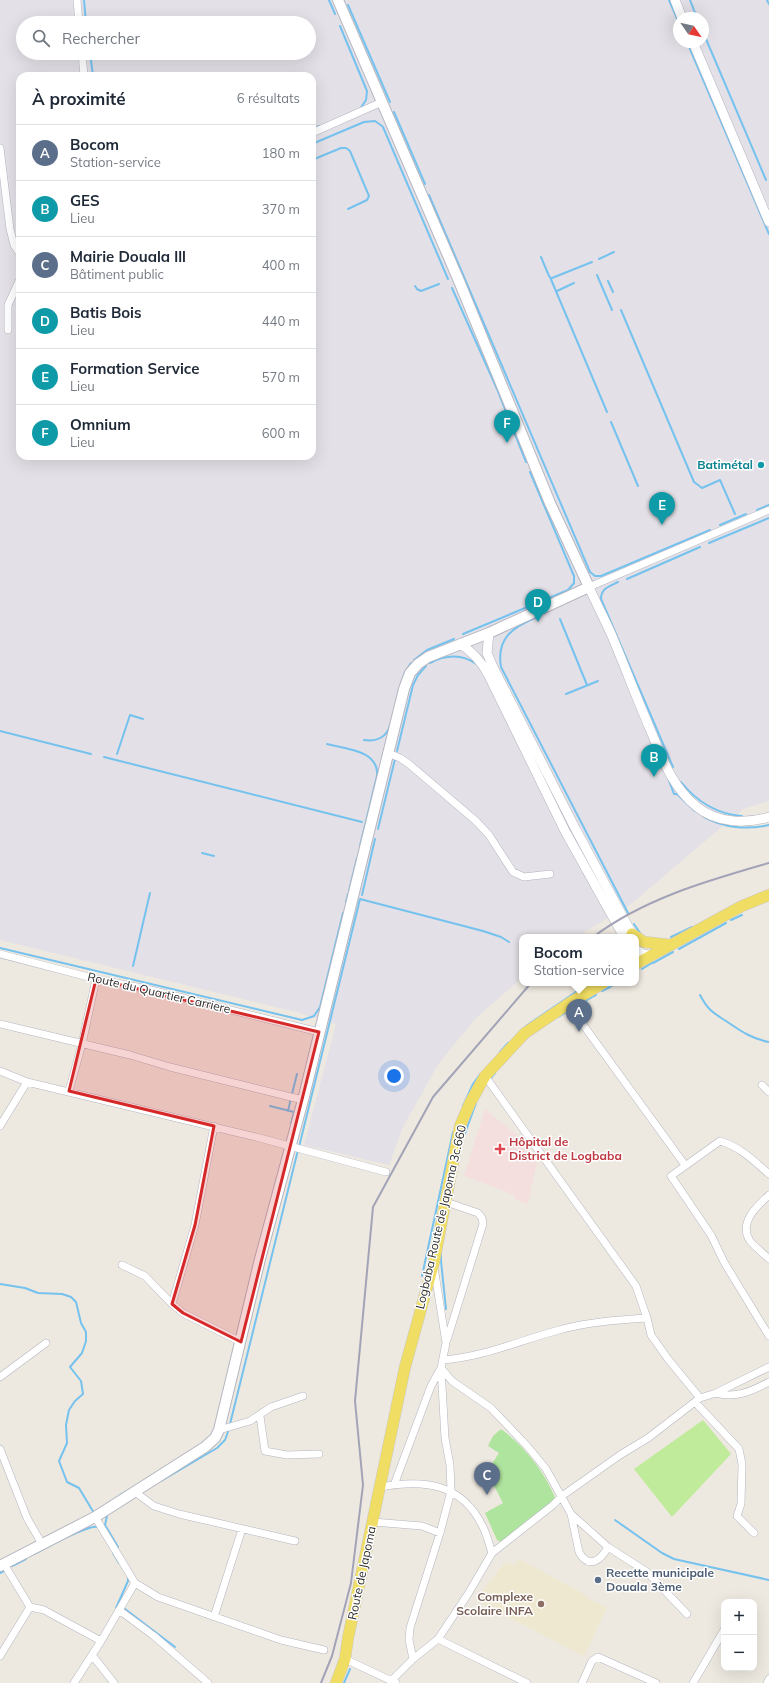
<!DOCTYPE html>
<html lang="fr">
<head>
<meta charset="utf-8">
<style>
  body { margin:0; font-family:Mulish,sans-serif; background:#f6f6f7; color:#1f2937 }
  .controls { position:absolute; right:12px; bottom:12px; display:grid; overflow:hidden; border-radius:8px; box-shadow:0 4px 16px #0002 }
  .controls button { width:36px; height:36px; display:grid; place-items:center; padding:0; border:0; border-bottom:1px solid #e0e1e3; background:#fff; color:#1f2937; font:20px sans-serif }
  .compass { position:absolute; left:673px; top:12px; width:36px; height:36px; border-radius:50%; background:#fff; box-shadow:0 4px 16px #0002; rotate:124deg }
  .you { position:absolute; left:394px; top:1076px; width:14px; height:14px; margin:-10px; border:3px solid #fff; border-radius:50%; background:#1a73e8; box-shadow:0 0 0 6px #1a73e833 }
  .badge { display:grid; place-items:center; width:26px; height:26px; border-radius:50%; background:#111827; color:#fff; font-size:13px; font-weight:700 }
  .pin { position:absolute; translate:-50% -33px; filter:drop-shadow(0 1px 2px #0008) }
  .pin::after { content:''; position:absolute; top:21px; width:14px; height:12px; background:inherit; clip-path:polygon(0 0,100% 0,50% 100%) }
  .popup { position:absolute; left:519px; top:934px; width:120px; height:52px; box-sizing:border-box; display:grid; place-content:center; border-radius:8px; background:#fff; filter:drop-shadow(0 1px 3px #0005); font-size:13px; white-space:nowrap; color:#747a83 }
  .popup b { font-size:15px; color:#1f2937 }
  .popup::after { content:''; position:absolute; left:50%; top:100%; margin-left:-8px; border:8px solid transparent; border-top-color:#fff }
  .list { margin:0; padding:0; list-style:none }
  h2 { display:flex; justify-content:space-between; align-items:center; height:52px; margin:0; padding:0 16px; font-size:17px }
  h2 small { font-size:13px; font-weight:400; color:#747a83 }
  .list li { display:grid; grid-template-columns:26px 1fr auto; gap:12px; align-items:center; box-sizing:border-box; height:56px; padding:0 16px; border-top:1px solid #e0e1e3 }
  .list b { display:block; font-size:15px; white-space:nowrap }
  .list p { margin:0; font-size:13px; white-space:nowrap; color:#747a83 }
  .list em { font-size:13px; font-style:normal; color:#747a83 }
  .icon { flex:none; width:22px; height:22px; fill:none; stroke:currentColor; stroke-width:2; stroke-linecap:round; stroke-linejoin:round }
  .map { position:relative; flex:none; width:769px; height:1683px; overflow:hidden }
  .search { position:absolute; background:#fff; box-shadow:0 4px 16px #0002; left:16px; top:16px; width:300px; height:44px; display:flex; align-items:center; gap:10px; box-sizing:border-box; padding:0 14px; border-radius:22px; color:#747a83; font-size:15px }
  .panel { position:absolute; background:#fff; box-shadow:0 4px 16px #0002; left:16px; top:72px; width:300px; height:388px; border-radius:12px }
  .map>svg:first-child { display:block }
  .industrial { fill:#e3e0e7; fill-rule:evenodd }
  .education { fill:#efe8d0 }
  .medical { fill:#f4dfde }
  .green { fill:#afe49e }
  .pitch { fill:#c0eb9a }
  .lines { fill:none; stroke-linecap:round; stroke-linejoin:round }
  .stream { stroke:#75c2ee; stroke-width:2 }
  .minor-casing { stroke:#b3b5c0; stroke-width:8 }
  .tertiary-casing { stroke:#b3b5c0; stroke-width:10 }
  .secondary-casing { stroke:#b3b5c0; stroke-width:12 }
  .primary-casing { stroke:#c8c8c8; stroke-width:12 }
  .minor { stroke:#fff; stroke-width:7 }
  .tertiary { stroke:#fff; stroke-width:9 }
  .secondary { stroke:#fff; stroke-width:10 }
  .primary { stroke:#f0dd63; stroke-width:11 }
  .rail { stroke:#a2a3b7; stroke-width:2 }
  .marked { fill:#d62828; fill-opacity:0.2; stroke:#d62828; stroke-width:3; stroke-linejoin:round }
  .culture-dot { fill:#0f9aa8; stroke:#fff; stroke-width:1.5 }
  .health-dot { fill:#e0444e; stroke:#fff; stroke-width:1.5 }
  .service-dot { fill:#5c6f8a; stroke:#fff; stroke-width:1.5 }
  .education-dot { fill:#8d6e63; stroke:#fff; stroke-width:1.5 }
  .labels { text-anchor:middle; stroke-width:3; stroke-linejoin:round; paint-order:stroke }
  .culture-label { font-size:12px; font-weight:bold; fill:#0d838f; stroke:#fff; text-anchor:end }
  .street-label { font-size:12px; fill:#2d2d2d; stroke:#fff }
  .health-label { font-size:12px; font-weight:bold; fill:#be3a42; stroke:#fff; text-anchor:start }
  .service-label { font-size:12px; font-weight:bold; fill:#4e5e75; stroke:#fff; text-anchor:start }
  .education-label { font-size:12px; font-weight:bold; fill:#785e54; stroke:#fff; text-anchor:end }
</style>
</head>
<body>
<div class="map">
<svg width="769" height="1683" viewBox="0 0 769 1683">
  <rect width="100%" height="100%" fill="#eee9e0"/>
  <path class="industrial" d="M0,0H769V801L743,809L631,904L576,937H522V978L475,1019L439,1063L403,1127L389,1165L304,1145L336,1024L296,1012L0,940ZM679,18H703V42H679ZM23,23H309V53H23ZM20,76H312V456H20Z"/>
  <path class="education" d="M519,1559L584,1594L587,1598L607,1608L584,1656L475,1600L505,1562L509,1565L511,1563L515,1565Z"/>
  <path class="medical" d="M485,1109L518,1136L537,1162L528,1204L514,1199L515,1195L464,1176Z"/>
  <path class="green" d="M501,1429C525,1447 545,1472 556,1500L550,1507L530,1518L501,1542L497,1540L485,1513L503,1503L489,1476L486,1478V1473L499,1453L488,1446L493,1436Z"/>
  <path class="pitch" d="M703,1420L731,1454L672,1517L634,1469Z"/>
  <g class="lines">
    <path class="stream" d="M84,0L86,23
      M329,0L335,14
      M669,0L679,23
      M690,0L697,18
      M767,0L769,4
      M348,5L390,102
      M340,26L367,91L366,100L360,109
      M703,32L766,180
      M687,42L769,234
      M90,53L93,76
      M394,112L425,184
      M383,127L448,279
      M312,129L319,126
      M312,144L364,122L375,121L382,126
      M312,160L341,148H346L350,151L369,196L367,200L348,209
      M429,195L590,572L595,576H601L710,530
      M541,257L549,276
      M599,259L614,252
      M597,275L612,310
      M550,277L607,412
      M552,278L592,262
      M608,281L613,292
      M415,286L417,289L421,291L439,284
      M452,288L497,389L526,462
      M557,291L574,283
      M621,310L694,482L702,488L720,480L735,514
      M611,422L638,486
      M757,510L769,505
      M720,525L746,514
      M709,543L769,518
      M627,579L700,547
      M618,582C610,586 601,588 601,599L673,767
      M537,617C513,627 496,638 501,667L628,913
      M560,619L587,685
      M463,634L568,590L574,583V576L530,472
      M414,660L427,650L454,639
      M430,663C447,654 463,654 478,665
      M400,687L405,672L411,663
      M566,694L598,681
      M0,731L91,754
      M364,740C377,742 387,737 390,725
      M327,744C346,749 379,750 377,776L360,846
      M397,751L413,685L418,675L426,666
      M117,754L130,715L143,719
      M104,757L362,822
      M668,778L674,794H677L695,811
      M681,782C697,802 716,814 742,816
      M704,817C723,828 747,830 769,825
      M378,829L395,759
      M202,853L214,856
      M349,891L357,858
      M362,895L375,839
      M346,902L348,894
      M731,920L742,915
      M634,924L640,933
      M671,937L692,927
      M0,948L302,1020L314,1016L320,1007L343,913
      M679,949L726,923
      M653,963L673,952
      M133,966L150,893
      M642,969L652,963
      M611,986L617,983
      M602,991L610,987
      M700,995C709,1012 714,1013 729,1023C742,1032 753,1039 769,1042
      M580,1004L596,995
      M558,1017L567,1012
      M526,1026L589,983
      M500,1052L508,1043
      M489,1080L495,1073
      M292,1094L297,1074
      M270,1106L294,1112L291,1124
      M463,1106L473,1084L481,1073
      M288,1111L291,1098
      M464,1136L476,1103
      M299,1147L360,899L483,931L501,937L509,942
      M441,1251V1261L446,1309
      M422,1276L453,1132
      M0,1284L25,1288L38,1293L62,1294L71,1297L76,1302L81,1323L86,1332V1341L82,1353L70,1367L81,1381L83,1394L75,1401L69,1410L66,1425L67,1443L59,1461L67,1482L79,1488L94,1513
      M230,1424L298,1150
      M161,1481L217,1448L225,1440L229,1429
      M120,1495L127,1491
      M107,1516L105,1525L118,1547
      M615,1520L662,1553L674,1559L769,1580
      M113,1553L119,1563
      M34,1554C46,1548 88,1524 98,1527
      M12,1566L26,1559
      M0,1573L6,1570
      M116,1608L128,1581V1577
      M125,1609L175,1647
      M344,1683L350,1669"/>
    <g class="minor-casing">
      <path id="minor" d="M77,0L79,23
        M82,53L84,76
        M312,133L382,102
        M0,148L10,229L14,245L20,254
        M8,330V305L20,279
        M589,587L769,510
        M388,753L400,758L409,764L476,821L489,835L513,872L524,877L550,874
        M0,954L96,979L147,989L319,1032
        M568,1004L685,1165
        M0,1024L130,1055L170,1067L303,1100
        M0,1071L27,1082
        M762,1085L769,1092
        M69,1091L82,1044L96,979
        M0,1126L27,1082L256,1137L386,1172
        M769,1174C754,1161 739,1146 720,1141L671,1176L711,1235L724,1262L769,1336
        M769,1195C757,1206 738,1223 750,1241C755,1247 763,1253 769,1259
        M446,1202L478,1213L482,1218L483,1224L447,1340
        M122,1265L145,1276L172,1304L183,1313L241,1342
        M172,1304L195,1225L214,1126
        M443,1360C484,1357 521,1340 559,1330C588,1322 618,1320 647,1318
        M0,1377L46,1343
        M716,1393C735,1399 752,1391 769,1382
        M700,1398L716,1393L769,1367
        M695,1402L739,1449L742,1464L741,1504L737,1516L754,1533
        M260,1416L265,1451L287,1455L319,1454
        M219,1430L250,1421L271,1407L303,1396
        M0,1449L27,1518L42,1544
        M394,1485L431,1386L441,1368L452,1381L491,1408L528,1447L546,1469L571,1514L608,1547L647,1572L687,1614
        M381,1487C424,1479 462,1483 483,1527C487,1535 489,1544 492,1553
        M135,1492L154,1506L179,1514L295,1541
        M571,1514L579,1552C589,1570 601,1560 608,1547
        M95,1517L135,1583L158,1597L281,1640L324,1650
        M373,1522L422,1526L440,1533
        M30,1607L44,1610L101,1641
        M119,1610L154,1636L208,1683
        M214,1617L242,1529
        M438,1639L527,1683
        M92,1655L114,1683
        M0,1656L30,1607L4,1564
        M345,1659L396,1683
        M413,1659L409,1640L410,1628L440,1533L451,1491L450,1465L445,1438L441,1368L446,1343L434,1267
        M391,1681L413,1659L438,1639L468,1594L492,1553L553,1505L562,1496L620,1455L648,1438L700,1398L668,1359L651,1335L647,1318L636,1286L485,1076
        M74,1683L101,1641L135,1583
        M582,1683L592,1661L598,1657L656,1683
        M693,1683L724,1630
        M767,1683L769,1679"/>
    </g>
    <g class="tertiary-casing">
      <path id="tertiary" d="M675,0L682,18
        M693,42L769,222
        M589,587C596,603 605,620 612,636C625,667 637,699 650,729C662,758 672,787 697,807C717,823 745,824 769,817
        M489,633L487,653L493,667L576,830L632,934V937
        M460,644C473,652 481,661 488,674L565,831L624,937
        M636,950L643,954L652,956"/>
    </g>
    <g class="secondary-casing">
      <path id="secondary" d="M0,1566L95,1517L205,1447L215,1438L219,1430L260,1259L303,1100L404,689L410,673L418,664L428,657L489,633L589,587L550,503L459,281L338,0"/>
    </g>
    <g class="primary-casing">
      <path id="primary" d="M632,934L644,942L671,945
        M636,964L742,906L769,895
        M336,1683L345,1659L348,1638L405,1367L434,1262L460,1126L470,1103L485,1076L525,1033L568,1004L603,983"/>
    </g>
    <use href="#minor" class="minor"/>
    <use href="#tertiary" class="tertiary"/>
    <use href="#secondary" class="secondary"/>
    <use href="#primary" class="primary"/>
    <path class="rail" d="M593,937C645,898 707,881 769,863
      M321,1683L332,1656L351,1583L363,1485L355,1401L373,1207L433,1097L531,983"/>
  </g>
  <path class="marked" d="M96,979L319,1032L241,1342L183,1313L172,1304L195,1225L214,1126L69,1091Z"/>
  <circle class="culture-dot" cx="761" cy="465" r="4"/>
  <path class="health-dot" d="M498 1143h4v4h4v4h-4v4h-4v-4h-4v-4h4z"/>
  <circle class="service-dot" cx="598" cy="1580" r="4"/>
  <circle class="education-dot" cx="541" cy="1604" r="4"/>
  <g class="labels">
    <g class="culture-label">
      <text x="753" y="469">Batimétal</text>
    </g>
    <g class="street-label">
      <text transform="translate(159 993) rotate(13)" y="4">Route du Quartier Carriere</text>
      <text transform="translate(441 1217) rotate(-77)" y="4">Logbaba Route de Japoma 3c.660</text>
      <text transform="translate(362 1573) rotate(-78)" y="4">Route de Japoma</text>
    </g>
    <g class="health-label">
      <text x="509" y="1146">Hôpital de<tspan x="509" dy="14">District de Logbaba</tspan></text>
    </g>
    <g class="service-label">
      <text x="606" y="1577">Recette municipale<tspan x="606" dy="14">Douala 3ème</tspan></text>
    </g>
    <g class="education-label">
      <text x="533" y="1601">Complexe<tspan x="533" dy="14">Scolaire INFA</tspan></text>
    </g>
  </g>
</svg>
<div class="controls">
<button>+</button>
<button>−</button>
</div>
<svg class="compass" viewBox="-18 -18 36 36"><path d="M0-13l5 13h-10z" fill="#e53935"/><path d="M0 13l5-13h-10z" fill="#747a83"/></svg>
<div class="you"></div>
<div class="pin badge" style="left:579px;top:1032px;background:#5c6f8a">A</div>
<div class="popup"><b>Bocom</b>Station-service</div>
<div class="pin badge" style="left:654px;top:777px;background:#0f9aa8">B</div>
<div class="pin badge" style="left:487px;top:1495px;background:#5c6f8a">C</div>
<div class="pin badge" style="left:538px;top:622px;background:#0f9aa8">D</div>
<div class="pin badge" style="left:662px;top:525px;background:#0f9aa8">E</div>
<div class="pin badge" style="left:507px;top:443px;background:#0f9aa8">F</div>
<div class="search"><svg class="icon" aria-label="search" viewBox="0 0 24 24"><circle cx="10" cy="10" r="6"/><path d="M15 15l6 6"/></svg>Rechercher</div>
<section class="panel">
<h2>À proximité<small>6 résultats</small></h2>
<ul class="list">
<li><span class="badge" style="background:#5c6f8a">A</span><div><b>Bocom</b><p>Station-service</p></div><em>180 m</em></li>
<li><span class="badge" style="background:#0f9aa8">B</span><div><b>GES</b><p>Lieu</p></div><em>370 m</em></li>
<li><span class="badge" style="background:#5c6f8a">C</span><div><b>Mairie Douala lll</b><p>Bâtiment public</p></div><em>400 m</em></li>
<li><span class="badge" style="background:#0f9aa8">D</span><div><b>Batis Bois</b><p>Lieu</p></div><em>440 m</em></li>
<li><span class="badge" style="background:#0f9aa8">E</span><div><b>Formation Service</b><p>Lieu</p></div><em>570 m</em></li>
<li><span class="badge" style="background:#0f9aa8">F</span><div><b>Omnium</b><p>Lieu</p></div><em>600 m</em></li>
</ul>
</section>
</div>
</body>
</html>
